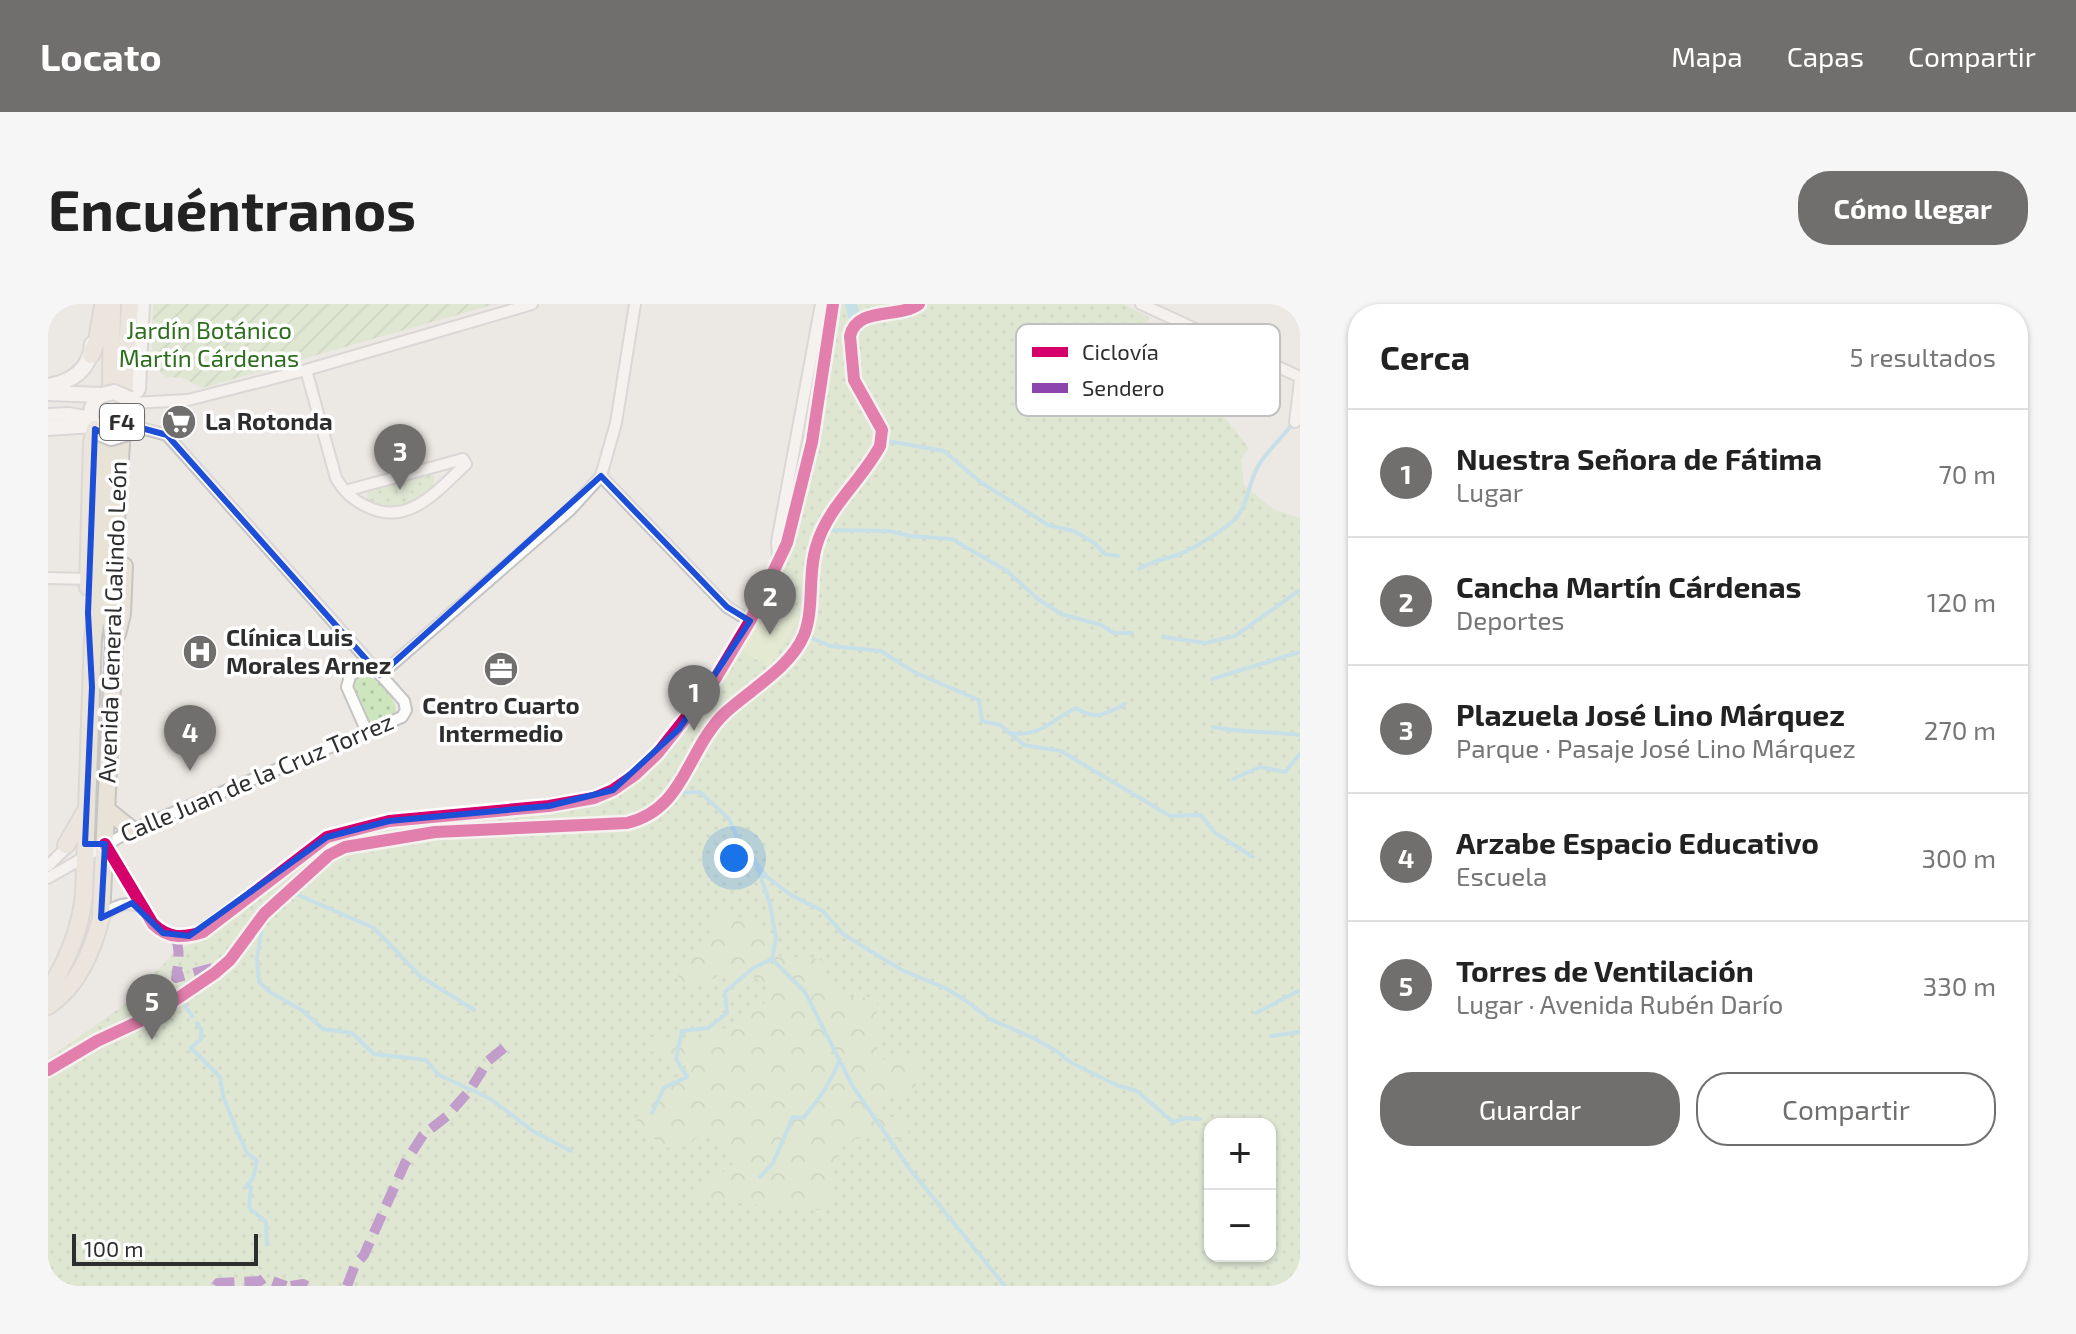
<!DOCTYPE html>
<html lang="es">
<head>
<meta charset="utf-8">
<style>
  body { margin:0; font-family:"Exo 2",sans-serif; background:#f6f6f6; color:#222 }
  .controls { position:absolute; right:24px; bottom:24px; display:grid; overflow:hidden; border-radius:16px; box-shadow:0 2px 6px #0004 }
  .controls button { width:72px; height:72px; display:grid; place-items:center; padding:0; border:0; border-bottom:2px solid #e0e0e0; background:#fff; color:#222; font:40px sans-serif }
  .scale { position:absolute; left:24px; bottom:20px; width:186px; box-sizing:border-box; padding-left:8px; border:4px solid #2e2e2e; border-top:0; font-size:22px; line-height:28px; white-space:nowrap; color:#2e2e2e; -webkit-text-stroke:6px #fff; paint-order:stroke }
  .you { position:absolute; left:686px; top:554px; width:28px; height:28px; margin:-20px; border:6px solid #fff; border-radius:50%; background:#1a73e8; box-shadow:0 0 0 12px #1a73e833 }
  .badge { display:grid; place-items:center; width:52px; height:52px; border-radius:50%; background:#706f6e; color:#fff; font-size:26px; font-weight:700 }
  .pin { position:absolute; translate:-50% -66px; filter:drop-shadow(0 2px 4px #0008) }
  .pin::after { content:''; position:absolute; top:42px; width:28px; height:24px; background:inherit; clip-path:polygon(0 0,100% 0,50% 100%) }
  .list { margin:0; padding:0; list-style:none }
  h2 { display:flex; justify-content:space-between; align-items:center; height:104px; margin:0; padding:0 32px; font-size:34px }
  h2 small { font-size:26px; font-weight:400; color:#767676 }
  .list li { display:grid; grid-template-columns:52px 1fr auto; gap:24px; align-items:center; box-sizing:border-box; height:128px; padding:0 32px; border-top:2px solid #e0e0e0 }
  .list b { display:block; font-size:30px; white-space:nowrap }
  .list p { margin:0; font-size:26px; white-space:nowrap; color:#767676 }
  .list em { font-size:26px; font-style:normal; color:#767676 }
  .actions { display:flex; gap:16px; padding:24px 32px }
  .actions a { flex:1; padding:18px 0; border:2px solid #706f6e; border-radius:32px; text-align:center; font-size:28px; color:#706f6e }
  .actions .main { background:#706f6e; color:#fff }
  .map { position:relative; flex:none; width:1252px; height:982px; overflow:hidden; border-radius:32px }
  header { display:flex; align-items:center; gap:48px; box-sizing:border-box; height:112px; padding:0 40px; background:#706f6e; color:#fff }
  header strong { font-size:38px }
  nav { display:flex; gap:44px; margin-inline-start:auto; font-size:28px }
  .intro { display:flex; align-items:center; justify-content:space-between; box-sizing:border-box; height:192px; padding:0 48px }
  h1 { margin:0; font-size:56px }
  .button { padding:20px 36px; border-radius:32px; background:#706f6e; color:#fff; font-size:28px; font-weight:700 }
  main { display:flex; gap:48px; padding:0 48px }
  aside { flex:1; background:#fff; border-radius:32px; box-shadow:0 2px 6px #0004 }
  .map>svg:first-child { display:block }
  .grass { fill:url(#grass-dots); fill-rule:evenodd }
  .forest { fill:url(#forest-crowns) }
  .garden { fill:url(#garden-furrows) }
  .pitch { fill:#d9eabb }
  .lines { fill:none; stroke-linecap:round; stroke-linejoin:round }
  .stream { stroke:#99d6ec; stroke-width:4 }
  .canal { stroke:#99d6ec; stroke-width:12 }
  .minor-casing { stroke:#c5c4c5; stroke-width:14 }
  .tertiary-casing { stroke:#c5c4c5; stroke-width:16 }
  .secondary-casing { stroke:#c5c4c5; stroke-width:18 }
  .trunk-casing { stroke:#c6c5c4; stroke-width:20 }
  .minor { stroke:#fcfcfb; stroke-width:10 }
  .tertiary { stroke:#fcfcfb; stroke-width:12 }
  .secondary { stroke:#fcfcfb; stroke-width:14 }
  .trunk { stroke:#e9e2d6; stroke-width:16 }
  .secondary-bridge-casing { stroke:#c5c4c5; stroke-width:18; stroke-linecap:butt }
  .secondary-bridge { stroke:#fcfcfb; stroke-width:14 }
  .quiet { stroke:#8e44ad; stroke-width:10; stroke-dasharray:20 10; stroke-linecap:butt }
  .cycleway-casing { stroke:#fff; stroke-width:17 }
  .cycleway { stroke:#d6006c; stroke-width:12 }
  .marked { fill:none; stroke:#1d4ed8; stroke-width:6; stroke-linejoin:round }
  .labels { text-anchor:middle; stroke-width:7; stroke-linejoin:round; paint-order:stroke }
  .shield { fill:#fff; stroke:#6d6d6d; stroke-width:2 }
  .shield-label { font-size:22px; font-weight:bold; fill:#2e2e2e }
  .park-label { font-size:24px; fill:#2c6e1b; stroke:#fff }
  .poi-label { font-size:24px; font-weight:bold; fill:#2e2e2e; stroke:#fff; text-anchor:start }
  .street-label { font-size:24px; fill:#2e2e2e; stroke:#fff }
  .key { fill:#fff; stroke:#c0c0c0; stroke-width:2 }
  .key-label { font-size:22px; fill:#2e2e2e }
</style>
</head>
<body>
<header>
<strong>Locato</strong>
<nav><a>Mapa</a><a>Capas</a><a>Compartir</a></nav>
</header>
<div class="intro"><h1>Encuéntranos</h1><a class="button">Cómo llegar</a></div>
<main>
<div class="map">
<svg width="1252" height="982" viewBox="0 0 1252 982">
  <defs>
    <pattern id="grass-dots" width="8" height="8" patternUnits="userSpaceOnUse" patternTransform="scale(2)"><rect width="8" height="8" fill="#cee6be"/><path d="M2 2h.1M6 6h.1" fill="none" stroke="#b1c6a4" stroke-width="1.8" stroke-linecap="round"/></pattern>
    <pattern id="forest-crowns" width="20" height="18" patternUnits="userSpaceOnUse" patternTransform="scale(2)"><rect width="20" height="18" fill="#cee6be"/><path d="M2 6a3 3 0 1 1 6 0M12 15a3 3 0 1 1 6 0" fill="none" stroke="#b1c6a4"/></pattern>
    <pattern id="garden-furrows" width="10" height="10" patternUnits="userSpaceOnUse" patternTransform="scale(2)"><rect width="10" height="10" fill="#cee6be"/><path d="M-1 1l2-2M0 10L10 0M9 11l2-2" fill="none" stroke="#b1c6a4"/></pattern>
  </defs>
  <rect width="100%" height="100%" fill="#ece8e4"/>
  <path class="grass" d="M776,0H780L754,168L734,240Z
    M791,0H1076L1102,14L1076,59L1110,75L1141,97L1147,89L1178,115L1201,144L1193,156L1196,181L1225,205L1252,214V982H0V755L77,700L128,647L156,634L190,611L274,543L314,528L378,518L455,514L559,496L585,481L612,456L661,394L688,352L727,287L747,236L774,116ZM1162,820H1222V952H1162Z
    M380,169L386,172V181C369,202 341,212 319,194L320,187Z
    M315,371C329,372 349,395 348,408L329,418L321,417L305,387L306,377Z"/>
  <path class="forest" d="M670,606C704,616 711,622 730,652L774,655L784,688L794,694L829,693L830,752L834,756L862,750L870,754L873,770L867,783L827,801L828,807L859,819L860,829L850,835L827,833L807,835L794,843L786,865L783,890L773,906H753L647,894L643,888L648,880L670,872L685,860L680,843L666,835L653,831L627,848L586,822L594,804L613,780L642,766L634,758L597,745L599,735C613,728 627,738 642,737C665,736 700,709 720,697L722,682L709,674L674,669L657,680L643,684L630,674L632,663L660,641L662,618Z"/>
  <path class="garden" d="M105,0H447L154,84L136,74L118,73L114,70L104,51Z"/>
  <path class="pitch" d="M723,298L751,315L721,363L694,347Z"/>
  <g class="lines">
    <path class="stream" d="M834,136L896,147L931,177L1000,221L1026,227L1046,239L1057,250L1070,252
      M774,226L841,227L862,232L904,235L959,267L990,295L1013,310L1053,321L1066,329H1084
      M1091,265C1104,257 1117,255 1132,250C1145,245 1174,227 1185,217C1199,205 1200,182 1208,166C1217,147 1235,135 1246,117
      M756,331L782,342L833,347L866,368L931,396L934,417L952,421L976,441L1013,447L1122,512L1153,511L1167,529L1205,553
      M1115,333L1158,339L1187,332L1252,286
      M1164,375L1252,348
      M1165,423C1194,429 1223,427 1252,431
      M963,429C992,434 1006,414 1028,404C1047,417 1058,410 1077,400
      M1185,475L1212,463L1237,468L1252,450
      M626,489L652,488L681,515L695,546L707,556L722,600L728,634L724,655L757,688L804,781L861,864L957,982
      M710,561L719,573L743,591L775,607L795,630L819,645L854,666L897,684L917,696L942,715L987,735L1010,748L1022,758L1068,781L1089,787L1125,818L1138,814L1152,815
      M241,587L326,624L372,672L426,706
      M216,610L209,654L211,678L222,688L255,707L275,725L304,729L326,750L378,756L391,771L441,794L485,827L523,847
      M132,694L144,712
      M1208,709L1252,686
      M149,719L153,725V735L143,744L172,773L175,792L189,827L199,849L209,857L205,874L198,883H203L201,904L218,918L219,941
      M1223,732L1252,728
      M604,809L616,784L639,773L628,755L634,727L660,724L679,709L677,688L705,664L724,655
      M712,873L725,859L745,813L755,814C772,795 782,779 792,755"/>
    <path class="canal" d="M803,0L808,19"/>
    <g class="minor-casing">
      <path id="minor" d="M1093,0L1252,73
        M258,66L288,174C295,187 306,197 320,203C361,223 391,185 418,160L415,155L297,187
        M85,99L140,96L258,66L484,0
        M1247,118L1252,77
        M553,172L679,303L702,317
        M730,254L729,238L773,0
        M0,274L40,275
        M332,371L522,206L553,172L568,119L587,0
        M319,428L299,383L302,372L320,358
        M57,540L105,620C121,635 135,634 155,628L279,533L341,517L501,502L546,494L565,486L588,470L609,450L663,382L702,317L739,239L764,138L785,0
        M0,562L21,541
        M0,574L84,526L354,413L358,406L356,397L119,131L86,122
        M53,614C66,601 80,595 97,605"/>
    </g>
    <g class="tertiary-casing">
      <path id="tertiary" d="M0,111L21,110L42,114"/>
    </g>
    <g class="secondary-casing">
      <path id="secondary" d="M0,82C24,78 42,66 44,40
        M0,89L54,91
        M0,124L45,121
        M51,129C39,116 40,102 54,91
        M80,129L89,112L82,95L90,85L94,0"/>
    </g>
    <g class="trunk-casing">
      <path id="trunk" d="M43,51L49,36L55,2
        M40,283L44,139L47,125
        M69,330L74,310L76,262
        M58,505L84,526
        M18,541L37,508
        M0,688C19,657 32,627 36,591L45,333L49,307L63,76L64,0
        M0,702C30,682 44,648 53,614L66,339L62,310L82,0"/>
    </g>
    <use href="#minor" class="minor"/>
    <use href="#tertiary" class="tertiary"/>
    <use href="#secondary" class="secondary"/>
    <use href="#trunk" class="trunk"/>
    <g class="secondary-bridge-casing">
      <path id="secondary-bridge" d="M54,91L66,88L82,95
        M51,129L63,134L80,129"/>
    </g>
    <use href="#secondary-bridge" class="secondary-bridge"/>
    <path class="quiet" d="M127,633C133,646 130,660 128,674L164,664
      M168,982L170,979L212,977L216,974L238,982
      M243,982L255,980L259,982
      M299,982L307,961L316,951L357,859L375,831L399,812L422,786L440,757L463,738"/>
    <g class="cycleway-casing">
      <path id="cycleway" d="M57,540L105,620C121,635 135,634 155,628L279,533L341,517L501,502L546,494L565,486L588,470L609,450L663,382L702,317L739,239L764,138L785,0
        M0,766L49,737L105,711L167,669L182,656L216,610L228,599L281,551L297,543L387,528L579,519C638,505 638,445 678,408C703,385 742,364 756,331C767,303 759,269 769,240C780,203 814,176 832,142L834,126L806,76L802,32C809,2 850,15 871,0"/>
    </g>
    <use href="#cycleway" class="cycleway"/>
  </g>
  <path d="M0 0H1252V982H0ZM86,122L119,131L332,371L553,172L679,303L702,317L631,425L565,486L501,502L341,517L279,533L141,632L115,629L84,599L53,614L57,540H37L44,383L40,309L47,125L63,134Z" fill="#ece8e4" fill-opacity=".55" fill-rule="evenodd"/>
  <path class="marked" d="M86,122L119,131L332,371L553,172L679,303L702,317L631,425L565,486L501,502L341,517L279,533L141,632L115,629L84,599L53,614L57,540H37L44,383L40,309L47,125L63,134Z"/>
  <defs>
    <g id="supermarket-disc" transform="scale(1.8)"><circle r="9.5" fill="#706f6e" stroke="#fff"/><path d="M-6-5.5h2.5l.6 2H6L4.5 2H-2.5L-4.4-4H-6ZM-1.5 3.2a1.3 1.3 0 1 0 .1 0ZM3 3.2a1.3 1.3 0 1 0 .1 0Z" fill="#fff"/></g>
    <g id="hospital-disc" transform="scale(1.8)"><circle r="9.5" fill="#706f6e" stroke="#fff"/><path d="M-5-5h3v3.5h4V-5h3V5h-3V1.5h-4V5h-3Z" fill="#fff"/></g>
    <g id="office-disc" transform="scale(1.8)"><circle r="9.5" fill="#706f6e" stroke="#fff"/><path d="M-6-3h4V-5.5h4V-3h4V5H-6ZM-1-4.5V-3h2v-1.5ZM-6 0V1H6V0Z" fill="#fff"/></g>
  </defs>
  <g fill-rule="evenodd">
    <use href="#supermarket-disc" x="131" y="118"/>
    <use href="#hospital-disc" x="152" y="348"/>
    <use href="#office-disc" x="453" y="365"/>
  </g>
  <g class="labels">
    <rect class="shield" x="52" y="100" width="44" height="36" rx="6"/>
    <g class="shield-label">
      <text x="74" y="126">F4</text>
    </g>
    <g class="park-label">
      <text x="161" y="35">Jardín Botánico<tspan x="161" dy="28">Martín Cárdenas</tspan></text>
    </g>
    <g class="poi-label">
      <text x="157" y="126">La Rotonda</text>
      <text x="178" y="342">Clínica Luis<tspan x="178" dy="28">Morales Arnez</tspan></text>
      <text x="453" y="410" text-anchor="middle">Centro Cuarto<tspan x="453" dy="28">Intermedio</tspan></text>
    </g>
    <g class="street-label">
      <text transform="translate(65 318) rotate(-88)" y="8">Avenida General Galindo León</text>
      <text transform="translate(209 474) rotate(-23)" y="8">Calle Juan de la Cruz Torrez</text>
    </g>
  </g>
  <rect x="968" y="20" width="264" height="92" rx="12" class="key"/>
  <rect x="984" y="43" width="36" height="10" fill="#d6006c"/>
  <rect x="984" y="79" width="36" height="10" fill="#8e44ad"/>
  <g class="key-label">
    <text x="1034" y="56">Ciclovía</text>
    <text x="1034" y="92">Sendero</text>
  </g>
</svg>
<div class="controls">
<button>+</button>
<button>−</button>
</div>
<div class="scale">100 m</div>
<div class="you"></div>
<div class="pin badge" style="left:646px;top:427px">1</div>
<div class="pin badge" style="left:722px;top:331px">2</div>
<div class="pin badge" style="left:352px;top:186px">3</div>
<div class="pin badge" style="left:142px;top:467px">4</div>
<div class="pin badge" style="left:104px;top:736px">5</div>
</div>
<aside>
<h2>Cerca<small>5 resultados</small></h2>
<ul class="list">
<li><span class="badge">1</span><div><b>Nuestra Señora de Fátima</b><p>Lugar</p></div><em>70 m</em></li>
<li><span class="badge">2</span><div><b>Cancha Martín Cárdenas</b><p>Deportes</p></div><em>120 m</em></li>
<li><span class="badge">3</span><div><b>Plazuela José Lino Márquez</b><p>Parque · Pasaje José Lino Márquez</p></div><em>270 m</em></li>
<li><span class="badge">4</span><div><b>Arzabe Espacio Educativo</b><p>Escuela</p></div><em>300 m</em></li>
<li><span class="badge">5</span><div><b>Torres de Ventilación</b><p>Lugar · Avenida Rubén Darío</p></div><em>330 m</em></li>
</ul>
<div class="actions"><a class="main">Guardar</a><a>Compartir</a></div>
</aside>
</main>
</body>
</html>
